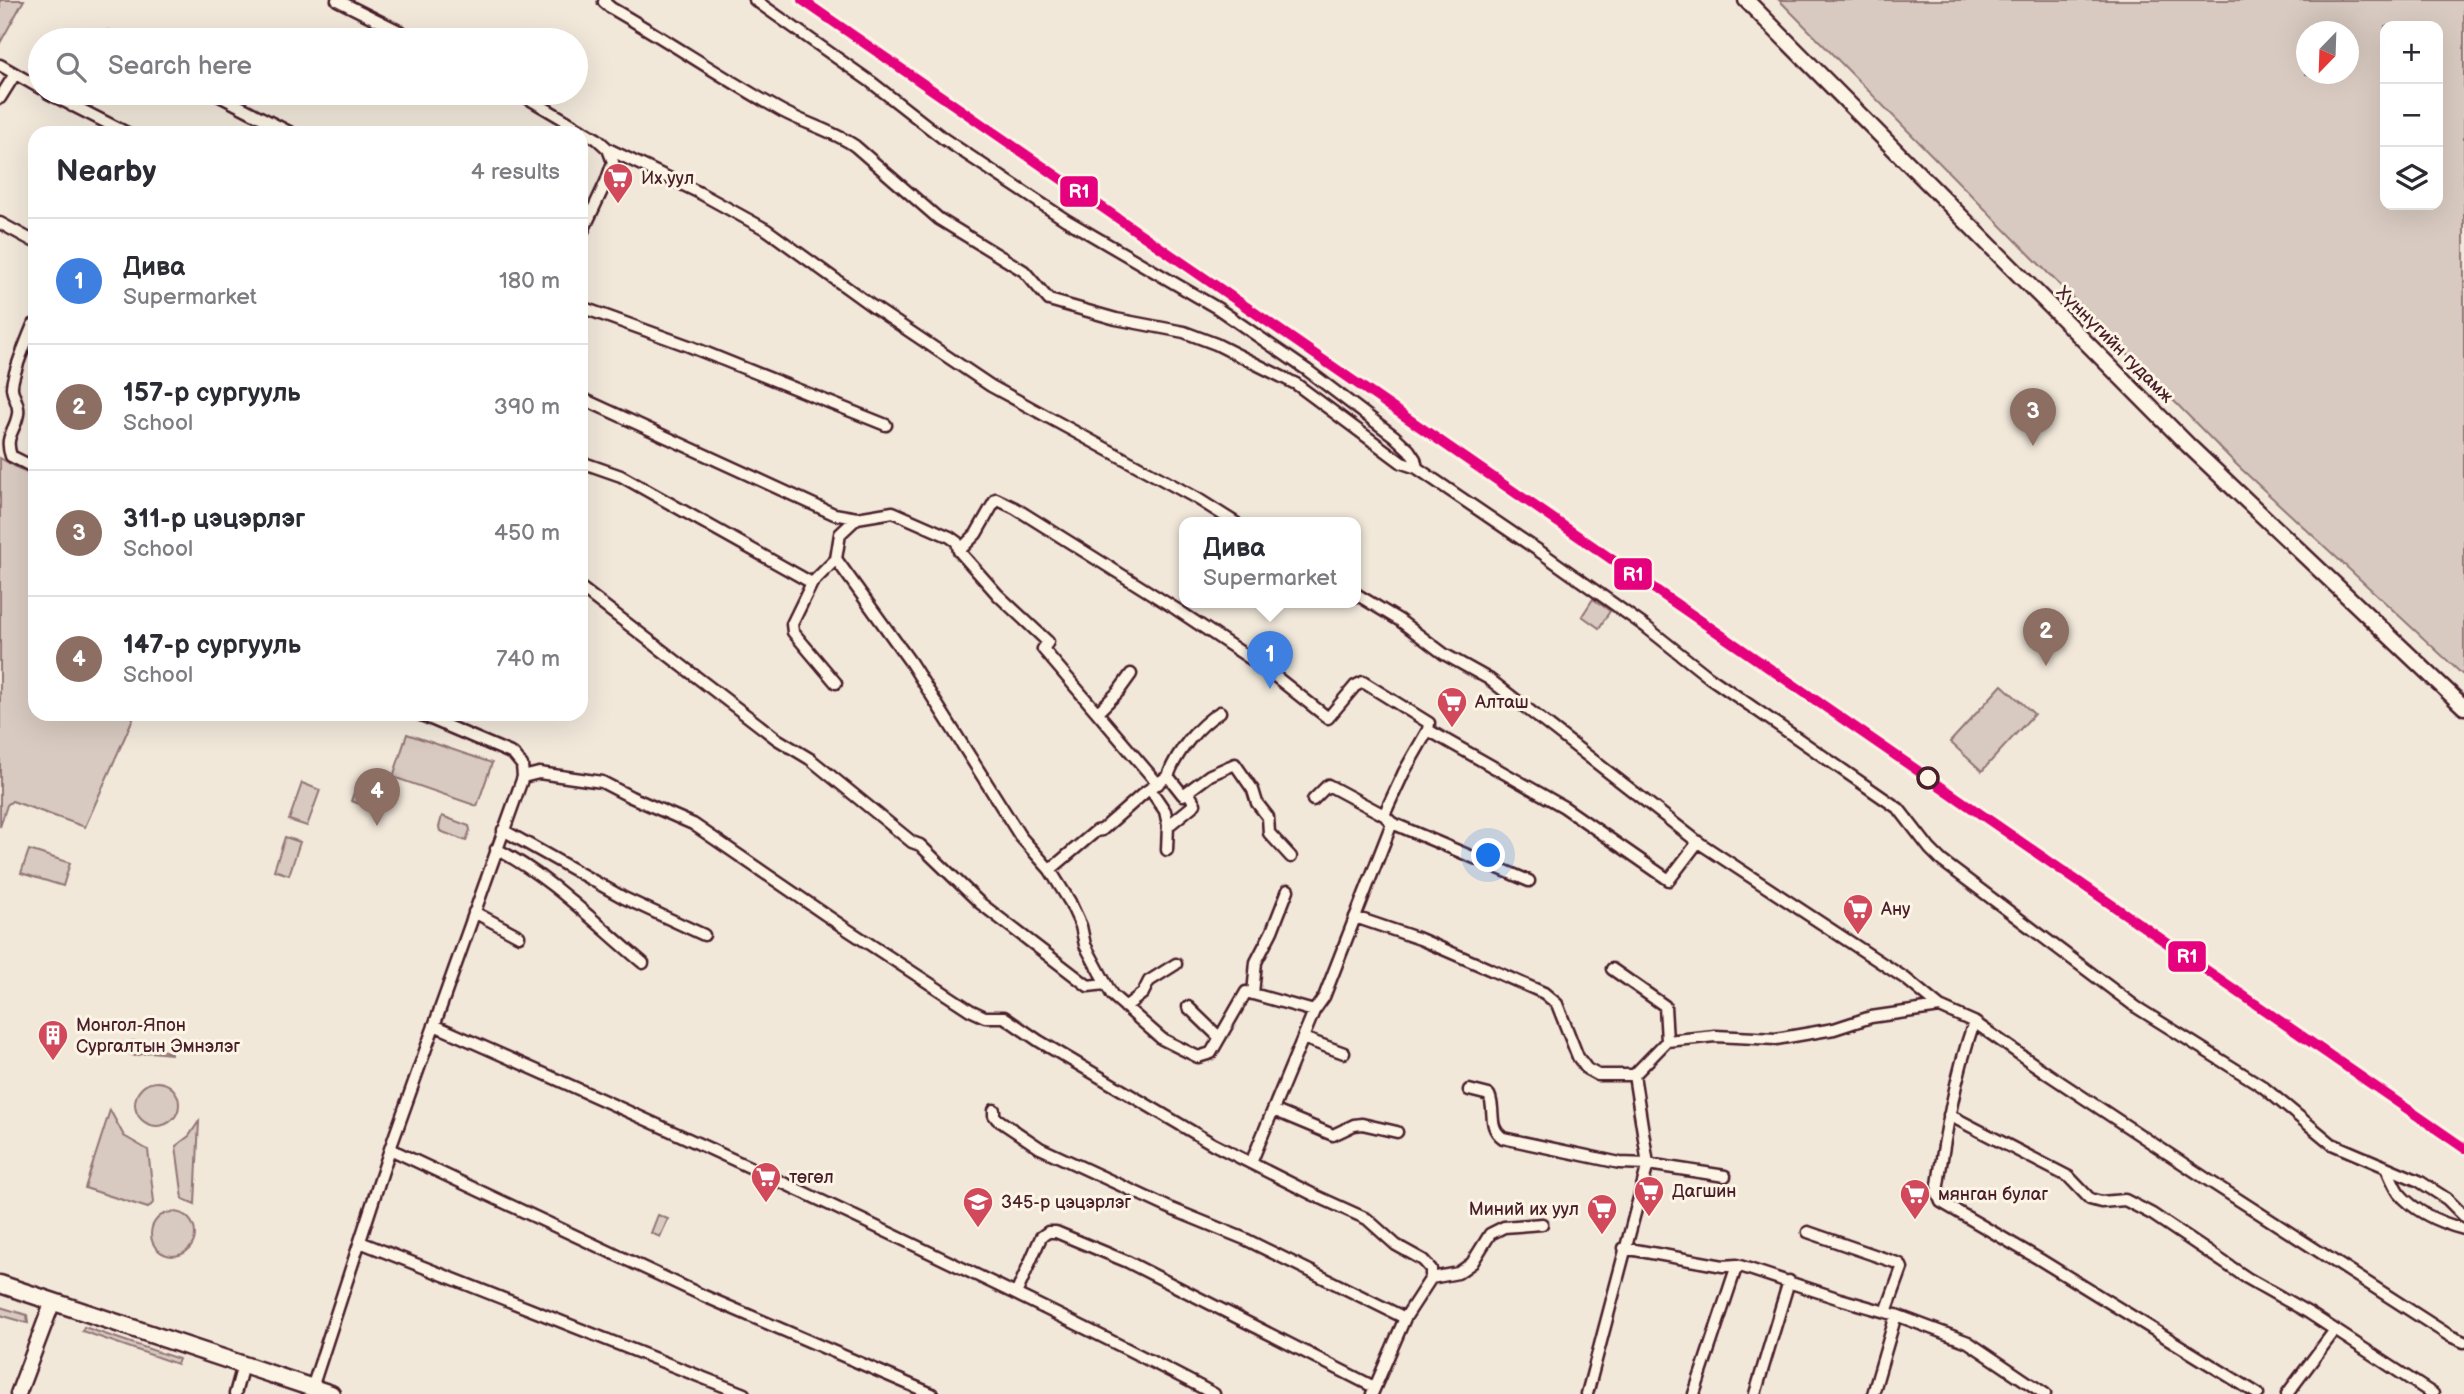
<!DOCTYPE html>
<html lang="en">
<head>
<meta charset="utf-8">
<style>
  body { margin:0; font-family:"Balsamiq Sans",sans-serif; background:#f2f2f3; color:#2b2b33 }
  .controls { position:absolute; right:21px; top:21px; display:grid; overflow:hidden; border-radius:14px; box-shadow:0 7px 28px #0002 }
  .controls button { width:63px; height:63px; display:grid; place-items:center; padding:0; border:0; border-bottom:2px solid #e1e1e2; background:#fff; color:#2b2b33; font:35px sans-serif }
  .compass { position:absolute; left:2296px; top:21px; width:63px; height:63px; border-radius:50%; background:#fff; box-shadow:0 7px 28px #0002; rotate:203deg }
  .you { position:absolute; left:1489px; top:856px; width:24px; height:24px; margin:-18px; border:5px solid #fff; border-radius:50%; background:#1a73e8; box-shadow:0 0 0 10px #1a73e833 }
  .badge { display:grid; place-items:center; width:46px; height:46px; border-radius:50%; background:#d93025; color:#fff; font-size:23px; font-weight:700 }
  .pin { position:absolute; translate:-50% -58px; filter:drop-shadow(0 2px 4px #0008) }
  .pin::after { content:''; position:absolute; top:37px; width:24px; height:21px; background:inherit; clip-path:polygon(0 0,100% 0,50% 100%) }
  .popup { position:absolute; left:1179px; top:517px; width:182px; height:91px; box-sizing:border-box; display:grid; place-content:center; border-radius:14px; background:#fff; filter:drop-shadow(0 2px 5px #0005); font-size:23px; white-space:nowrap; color:#7c7c81 }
  .popup b { font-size:26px; color:#2b2b33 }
  .popup::after { content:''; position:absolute; left:50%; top:100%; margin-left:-14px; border:14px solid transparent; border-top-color:#fff }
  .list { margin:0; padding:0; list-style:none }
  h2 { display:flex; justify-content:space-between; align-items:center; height:91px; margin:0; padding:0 28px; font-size:30px }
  h2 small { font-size:23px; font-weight:400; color:#7c7c81 }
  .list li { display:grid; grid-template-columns:46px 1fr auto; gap:21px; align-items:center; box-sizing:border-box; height:126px; padding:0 28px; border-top:2px solid #e1e1e2 }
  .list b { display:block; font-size:26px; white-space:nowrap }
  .list p { margin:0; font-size:23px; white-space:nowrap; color:#7c7c81 }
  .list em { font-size:23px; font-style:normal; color:#7c7c81 }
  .icon { flex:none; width:38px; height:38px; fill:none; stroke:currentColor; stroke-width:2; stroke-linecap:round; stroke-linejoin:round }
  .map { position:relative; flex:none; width:2464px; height:1394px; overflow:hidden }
  .search { position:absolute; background:#fff; box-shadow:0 7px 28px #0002; left:28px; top:28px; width:560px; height:77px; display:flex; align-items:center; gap:18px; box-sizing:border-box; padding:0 24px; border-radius:38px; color:#7c7c81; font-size:26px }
  .panel { position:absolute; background:#fff; box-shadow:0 7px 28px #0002; left:28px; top:126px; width:560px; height:595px; border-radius:21px }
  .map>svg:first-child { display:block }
  .green { fill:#d8cac0; stroke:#917476; stroke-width:2; fill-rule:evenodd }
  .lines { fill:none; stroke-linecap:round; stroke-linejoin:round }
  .minor-casing { stroke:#4a1f2b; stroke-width:15 }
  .secondary-casing { stroke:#4a1f2b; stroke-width:19 }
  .trunk-casing { stroke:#4a1f2b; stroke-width:21 }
  .minor { stroke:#fcf5e5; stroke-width:10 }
  .secondary { stroke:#fcf5e5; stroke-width:14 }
  .trunk { stroke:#fcf5e5; stroke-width:16 }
  .rail-1-casing { stroke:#fcf5e5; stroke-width:16 }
  .rail-1 { stroke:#e5007d; stroke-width:10 }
  .stop-dot { fill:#fcf5e5; stroke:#4a1f2b; stroke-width:3.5 }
  .labels { text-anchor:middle; stroke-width:6; stroke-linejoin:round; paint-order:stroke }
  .poi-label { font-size:18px; fill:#4a1f2b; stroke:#fcf5e5; text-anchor:start }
  .street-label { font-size:18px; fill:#4a1f2b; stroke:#fcf5e5 }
  .line-badge { stroke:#fcf5e5; stroke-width:2.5 }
  .badge-label { font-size:19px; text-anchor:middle; font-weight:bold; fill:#fff }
</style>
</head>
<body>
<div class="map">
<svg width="2464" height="1394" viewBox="0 0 2464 1394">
  <rect width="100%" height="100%" fill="#f1e8da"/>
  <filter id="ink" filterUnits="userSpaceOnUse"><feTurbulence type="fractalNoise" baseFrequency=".0143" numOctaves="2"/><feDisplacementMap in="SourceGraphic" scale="14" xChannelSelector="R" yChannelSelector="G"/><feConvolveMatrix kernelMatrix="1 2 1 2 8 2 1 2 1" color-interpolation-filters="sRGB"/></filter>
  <g filter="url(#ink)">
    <path class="green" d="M0,0H24L0,43Z
      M1779,0H2464V676L2237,465ZM2385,26H2438V205H2385ZM2306,32H2348V74H2306Z
      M0,458L35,478V714H135L85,827L12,801L7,805L0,827Z
      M1593,599L1610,611L1599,628L1582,616Z
      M2002,685L2034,714L1982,771L1950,742Z
      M407,734L492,763L477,806L393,777Z
      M302,783L320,790L307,826L289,820Z
      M359,787L381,794L374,809L351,801L355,790Z
      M442,816L469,826L470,830L466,841L440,831L439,827Z
      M285,837L300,842L289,875L274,870Z
      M29,850L70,863L63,886L21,873Z
      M133,1041L171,1053V1054L150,1052L135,1056L127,1053L130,1042Z
      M135 1104a22 22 0 1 1 44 0a22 22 0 1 1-44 0Z
      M110,1110L124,1136L148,1150L154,1202L148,1208L85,1188Z
      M199,1121L195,1204L183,1199L176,1146L189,1136Z
      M151 1234a22 22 0 1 1 44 0a22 22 0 1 1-44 0Z
      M658,1215L668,1219L660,1237L651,1233Z
      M0,1307L27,1315L28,1323L0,1315Z
      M84,1327L179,1359L177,1364L82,1331Z"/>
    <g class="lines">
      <g class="minor-casing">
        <path id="minor" d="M337,0L417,40
          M605,0L604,2L611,8C669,41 724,79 782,111C806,124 833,131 855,146L939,219L1024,271L1049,300L1116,319L1184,332L1216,344L1296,384L1402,463L1417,468L1542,553L1646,627L1709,677L1899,809L1930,849L1942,861L2136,1007L2262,1086L2332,1144L2419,1181L2447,1199L2464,1216
          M755,0L871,82L944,139L1066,220L1217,308L1307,370L1394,436L1409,450L1415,459L1417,468
          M106,40L108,37L114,40
          M0,65L40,88
          M48,93L127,133
          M214,93L291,133
          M519,93L597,139L608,149L613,162L606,182L581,235
          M0,98L15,74
          M72,106L79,93
          M608,149L698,192L767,230L872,306L991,386L1198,499L1236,523
          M0,223L35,242
          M581,307L689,346L886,425
          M35,325H33C28,337 11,378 12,388C13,398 20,404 18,414C15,432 4,436 11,456L35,468
          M581,398L834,514L857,518
          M581,462L621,476L812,583L836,559L840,534L857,518L893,512L950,537L957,542L959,551L976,534L996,499L1015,508L1176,609L1266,669L1328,718L1355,686L1363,682L1429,723L1428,730L1404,772L1384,815L1392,823L1324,997L1314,1011L1251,1163
          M959,551L998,595L1048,642L1043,649L1158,784
          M836,559L911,663L1020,836L1050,870L1070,902L1081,926L1085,945L1112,995L1162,1039L1198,1057L1211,1053L1246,992L1253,994L1256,962L1272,931L1288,890
          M812,583L792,624L793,632L836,683
          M581,588L777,739L810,759L912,842L920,845L980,903L1088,986L1105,984
          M1356,594L1399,620L1444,654L1489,679L1698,842L1906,979L1940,1007L1974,1022L2048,1074L2211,1182L2450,1336L2464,1342
          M1098,712L1118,692L1131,674
          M1428,730L1564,807L1669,880L1698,842
          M1168,776C1177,751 1198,726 1220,712
          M523,777L539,773L602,782L631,797L693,824L842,926L970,1010L985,1017H1004L1039,1041L1213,1144L1314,1195L1367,1219L1396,1245L1423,1260L1431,1269V1278L1405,1318L1372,1394
          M1150,789L1165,811L1168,825L1167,850
          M1313,800L1328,785L1384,815
          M1392,823L1529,881
          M1168,826L1195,804L1188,792
          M503,830L624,898L704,935
          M496,849C549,875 597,925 643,963
          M1050,870L1096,831L1102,830L1144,793L1168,776L1183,795L1210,775L1235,764L1253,790L1257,803L1268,817L1269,833L1291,857
          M474,912L519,936
          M1355,917L1420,939L1544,993L1557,1004L1578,1057L1587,1069L1598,1075H1634
          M1612,969L1665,1006L1667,1041
          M1253,994L1314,1011
          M1125,1007L1143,993L1149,981L1176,964
          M1188,1007L1219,1037
          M1974,1022C1955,1077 1945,1134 1937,1192L1941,1202L2039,1259L2258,1394
          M434,1025C614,1104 792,1185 968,1271C1051,1311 1134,1351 1214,1394
          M1303,1038L1344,1053
          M1469,1090L1489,1095C1496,1110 1487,1127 1503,1138L1620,1163L1648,1164L1725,1176
          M994,1110V1115L997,1119L1040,1148L1174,1210L1245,1239L1405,1318
          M1273,1110L1333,1135L1354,1125L1362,1124L1397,1132
          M1949,1115L2069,1177L2090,1199L2101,1202L2125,1200L2152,1214L2247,1278L2309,1313L2433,1394
          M390,1149L704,1296L932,1394
          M2386,1167C2390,1175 2394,1186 2399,1193C2415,1212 2441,1223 2464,1229
          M1808,1232L1900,1264L1902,1268L1886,1312
          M360,1242L744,1394
          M1624,1248L1723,1266L1737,1265L1840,1299L1896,1315L1968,1342L2045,1394
          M1431,1278L1458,1273L1472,1263L1490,1234L1504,1227L1542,1224
          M1016,1294L1041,1237L1048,1232H1056L1128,1262L1374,1387
          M312,1388L390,1149L523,777L522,765L513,754L419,714
          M235,1394L243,1365
          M1587,1394L1648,1164L1634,1075L1667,1041L1715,1036L1776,1039L1834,1029L1871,1017L1940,1007
          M1694,1394L1737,1265
          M1755,1394L1789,1281
          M1873,1394L1896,1315
          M2287,1394L2335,1330"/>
      </g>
      <g class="secondary-casing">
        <path id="secondary" d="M1746,0L2188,445L2464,707
          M18,1394L53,1301"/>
      </g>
      <g class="trunk-casing">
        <path id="trunk" d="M0,1284L331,1394"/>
      </g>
      <use href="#minor" class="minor"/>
      <use href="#secondary" class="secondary"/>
      <use href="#trunk" class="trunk"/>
      <g class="rail-1-casing">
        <path id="rail-1" d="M802,0L2464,1148"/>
      </g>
      <use href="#rail-1" class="rail-1"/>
    </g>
  </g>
  <defs>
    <g id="supermarket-pin" transform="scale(1.575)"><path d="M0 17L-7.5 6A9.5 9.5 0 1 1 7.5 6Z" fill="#d1495b" stroke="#fcf5e5"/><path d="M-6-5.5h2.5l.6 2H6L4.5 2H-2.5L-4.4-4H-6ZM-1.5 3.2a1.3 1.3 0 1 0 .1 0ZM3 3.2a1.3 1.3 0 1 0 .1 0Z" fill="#fff"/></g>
    <g id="building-pin" transform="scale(1.575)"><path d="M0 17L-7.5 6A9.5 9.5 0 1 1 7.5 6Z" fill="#d1495b" stroke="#fcf5e5"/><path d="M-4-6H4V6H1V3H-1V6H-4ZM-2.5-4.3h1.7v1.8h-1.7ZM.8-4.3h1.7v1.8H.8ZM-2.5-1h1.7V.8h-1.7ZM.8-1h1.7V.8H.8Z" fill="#fff"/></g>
    <g id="school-pin" transform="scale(1.575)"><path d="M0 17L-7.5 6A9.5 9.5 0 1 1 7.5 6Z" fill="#d1495b" stroke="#fcf5e5"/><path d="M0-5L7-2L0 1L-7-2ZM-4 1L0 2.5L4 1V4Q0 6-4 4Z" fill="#fff"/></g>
  </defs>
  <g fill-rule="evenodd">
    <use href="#supermarket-pin" x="618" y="178"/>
    <use href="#supermarket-pin" x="1452" y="702"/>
    <use href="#supermarket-pin" x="1858" y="909"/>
    <use href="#building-pin" x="53" y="1035"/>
    <use href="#supermarket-pin" x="766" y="1177"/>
    <use href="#supermarket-pin" x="1649" y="1191"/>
    <use href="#supermarket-pin" x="1915" y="1194"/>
    <use href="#school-pin" x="978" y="1202"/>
    <use href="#supermarket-pin" x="1602" y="1209"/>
  </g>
  <circle class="stop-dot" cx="1928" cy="778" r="10"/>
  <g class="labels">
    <g class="poi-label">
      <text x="641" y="184">Их уул</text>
      <text x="1475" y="708">Алташ</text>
      <text x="1881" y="915">Ану</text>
      <text x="76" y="1031">Монгол-Япон<tspan x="76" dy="21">Сургалтын Эмнэлэг</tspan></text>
      <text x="789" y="1183">төгөл</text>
      <text x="1672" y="1197">Дагшин</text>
      <text x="1938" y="1200">мянган булаг</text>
      <text x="1001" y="1208">345-р цэцэрлэг</text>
      <text x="1579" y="1215" text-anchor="end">Миний их уул</text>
    </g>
    <g class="street-label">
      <text transform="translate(2115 344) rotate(45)" y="6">Хүннүгийн гудамж</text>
    </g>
  </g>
  <g class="line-badge">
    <rect x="1059" y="175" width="40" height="33" rx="7" fill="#e5007d"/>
    <rect x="1613" y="557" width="40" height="34" rx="7" fill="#e5007d"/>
    <rect x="2167" y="940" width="40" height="33" rx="7" fill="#e5007d"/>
  </g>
  <g class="badge-label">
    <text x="1079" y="198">R1</text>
    <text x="1633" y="581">R1</text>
    <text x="2187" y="963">R1</text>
  </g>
</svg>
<div class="controls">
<button>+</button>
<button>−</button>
<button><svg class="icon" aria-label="layers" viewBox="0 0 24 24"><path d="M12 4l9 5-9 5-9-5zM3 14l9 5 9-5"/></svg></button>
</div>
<svg class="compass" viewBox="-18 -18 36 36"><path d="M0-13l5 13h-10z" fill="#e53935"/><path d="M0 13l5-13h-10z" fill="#7c7c81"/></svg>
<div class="you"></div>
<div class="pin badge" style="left:1270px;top:689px;background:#3f7fe0">1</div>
<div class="popup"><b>Дива</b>Supermarket</div>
<div class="pin badge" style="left:2046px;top:666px;background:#8d6e63">2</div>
<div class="pin badge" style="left:2033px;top:446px;background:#8d6e63">3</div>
<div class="pin badge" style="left:377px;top:826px;background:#8d6e63">4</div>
<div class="search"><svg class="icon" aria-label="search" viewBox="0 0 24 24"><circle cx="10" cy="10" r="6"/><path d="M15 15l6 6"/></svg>Search here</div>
<section class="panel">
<h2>Nearby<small>4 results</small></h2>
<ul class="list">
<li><span class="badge" style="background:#3f7fe0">1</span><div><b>Дива</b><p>Supermarket</p></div><em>180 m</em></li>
<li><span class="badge" style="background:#8d6e63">2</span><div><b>157-р сургууль</b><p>School</p></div><em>390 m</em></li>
<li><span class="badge" style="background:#8d6e63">3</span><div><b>311-р цэцэрлэг</b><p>School</p></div><em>450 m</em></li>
<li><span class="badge" style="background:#8d6e63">4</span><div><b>147-р сургууль</b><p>School</p></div><em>740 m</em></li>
</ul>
</section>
</div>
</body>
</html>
